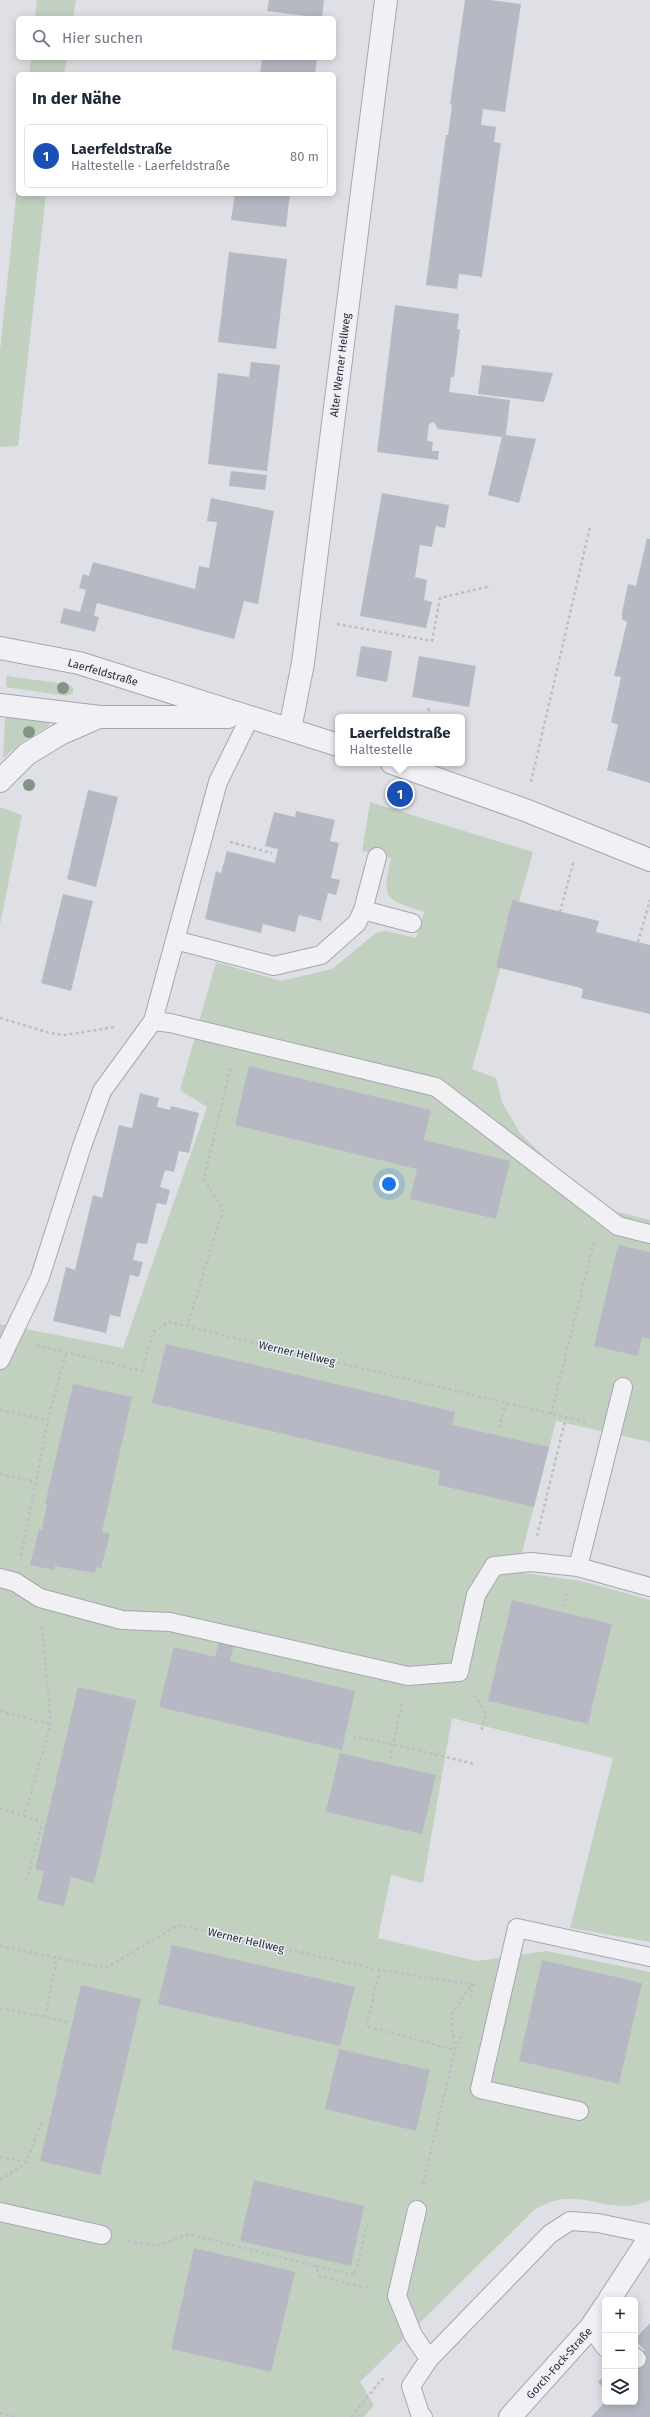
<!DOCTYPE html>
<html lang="de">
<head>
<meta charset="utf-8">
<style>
  body { margin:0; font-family:"Fira Sans",sans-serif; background:#f6f6f7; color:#1f2937 }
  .controls { position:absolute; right:12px; bottom:12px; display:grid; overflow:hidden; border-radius:6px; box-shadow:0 2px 10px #0003 }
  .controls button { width:36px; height:36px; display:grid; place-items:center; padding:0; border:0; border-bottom:1px solid #e0e1e3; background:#fff; color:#1f2937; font:20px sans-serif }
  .you { position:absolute; left:389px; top:1184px; width:14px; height:14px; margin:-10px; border:3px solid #fff; border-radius:50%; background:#1a73e8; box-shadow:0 0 0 6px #1a73e833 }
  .badge { display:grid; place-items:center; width:26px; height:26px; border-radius:50%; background:#c24d4d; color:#fff; font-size:13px; font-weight:700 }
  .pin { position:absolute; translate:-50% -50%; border:2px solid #fff; box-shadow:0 1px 4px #0006 }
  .popup { position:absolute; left:335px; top:714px; width:130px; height:52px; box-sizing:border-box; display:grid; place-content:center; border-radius:6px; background:#fff; filter:drop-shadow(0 1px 3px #0005); font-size:13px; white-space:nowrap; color:#747a83 }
  .popup b { font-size:15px; color:#1f2937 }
  .popup::after { content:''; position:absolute; left:50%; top:100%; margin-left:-8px; border:8px solid transparent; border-top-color:#fff }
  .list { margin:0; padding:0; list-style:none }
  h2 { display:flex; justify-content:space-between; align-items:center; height:52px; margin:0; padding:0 16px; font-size:17px }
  h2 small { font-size:13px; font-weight:400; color:#747a83 }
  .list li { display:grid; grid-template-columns:26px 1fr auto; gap:12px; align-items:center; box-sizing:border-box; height:64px; margin:0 8px 8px; padding:0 8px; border:1px solid #e0e1e3; border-radius:6px }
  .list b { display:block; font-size:15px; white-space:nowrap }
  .list p { margin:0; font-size:13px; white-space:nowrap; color:#747a83 }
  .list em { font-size:13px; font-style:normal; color:#747a83 }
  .icon { flex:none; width:22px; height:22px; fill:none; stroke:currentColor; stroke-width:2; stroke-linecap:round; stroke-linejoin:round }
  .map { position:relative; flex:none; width:650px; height:2417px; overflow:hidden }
  .search { position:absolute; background:#fff; box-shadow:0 2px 10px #0003; left:16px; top:16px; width:320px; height:44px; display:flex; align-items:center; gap:10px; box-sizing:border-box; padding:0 14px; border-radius:6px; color:#747a83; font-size:15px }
  .panel { position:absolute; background:#fff; box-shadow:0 2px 10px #0003; left:16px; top:72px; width:320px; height:124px; border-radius:6px }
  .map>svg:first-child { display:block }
  .green { fill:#c2d0c0 }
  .building { fill:#b6b9c3 }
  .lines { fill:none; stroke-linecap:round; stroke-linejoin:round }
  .service-casing { stroke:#a4a7b0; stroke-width:20 }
  .minor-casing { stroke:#a4a7b0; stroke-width:24 }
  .path { stroke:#bdbec5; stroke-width:2.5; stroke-dasharray:3 3; stroke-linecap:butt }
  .service { stroke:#f1f1f5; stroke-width:18 }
  .minor { stroke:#f1f1f5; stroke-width:22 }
  .tree { fill:#839486 }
  .labels { text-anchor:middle; stroke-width:3; stroke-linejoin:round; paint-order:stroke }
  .street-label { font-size:11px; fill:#292d3c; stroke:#edeff4 }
</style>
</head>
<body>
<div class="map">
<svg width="650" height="2417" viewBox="0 0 650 2417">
  <rect width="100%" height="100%" fill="#dee0e6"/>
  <path class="green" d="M37,0H76L73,18H35Z
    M31,58H67L64,74H29Z
    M18,179V194H46L18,446L0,447V351Z
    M6,676L67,684L73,687V693L66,696L6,687Z
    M5,717L49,720V726L25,740L3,758Z
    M370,802L533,852L472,1069L496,1078L502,1102L520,1133L594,1206L650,1220V1442L556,1421L517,1572L581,1581L650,1600V1942L570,1928L613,1758L452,1718L423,1883L391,1875L378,1938L477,1961L546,1951L650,1972V2200C607,2220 578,2180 533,2211L360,2382L374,2405L364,2417H0V1324L123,1348L207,1107L180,1090L216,962L281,981L332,969L376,933L386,931L416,938L424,912C383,899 382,899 391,858L362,851Z
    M0,807L22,815L0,925Z"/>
  <path class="building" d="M269,0H324L322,18L267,11Z
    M465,0H490L521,4L505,112L483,109L481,125L496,127L494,142L501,143L482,277L459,274L457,289L426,285L446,135H448L452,105L450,104Z
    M262,58H317L315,74H260Z
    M235,194H290L286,227L231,220Z
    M229,252L287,259L276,349L218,342Z
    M395,305L459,314L457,329H460L454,377H451L449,392L510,400L506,435L536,439L519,503L488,495L502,437L438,429L434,422L429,424L427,441L433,442L432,451H439L438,460L377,452Z
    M251,362L280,365L267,471L208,464L218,373L249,377Z
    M482,365L553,373L544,402L478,394Z
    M231,471L267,475L265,490L229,486Z
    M382,493L449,505L445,528L436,526L432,547L420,545L415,577L427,580L424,600L432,602L426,628L360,616Z
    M211,498L274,511L258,604L244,601L234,639L97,603L94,616L99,617L95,632L60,623L64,608L80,612L86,590L79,588L83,574L89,576L93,562L195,589L199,566L209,568L217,522L207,521Z
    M647,538L650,539V783L607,770L618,725L611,722L621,677L614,676L627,622L622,619V613L628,584L636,586Z
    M361,646L392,651L387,682L356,676Z
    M419,656L476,666L469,707L412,697Z
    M88,790L118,797L96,887L67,879Z
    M296,811L335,820L330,841L339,843L331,878L340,880L336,895L328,893L321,921L299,915L295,932L263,924L261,933L205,919L216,871L221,873L227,851L275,863L278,849L265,846L274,812L295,817Z
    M63,894L93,901L71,991L41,983Z
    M512,900L599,921L596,932L650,945V1014L581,998L583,989L577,987L496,967Z
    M249,1066L431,1110L424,1140L510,1161L496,1219L410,1199L417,1169L235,1125Z
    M140,1093L159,1098L157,1107L170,1110L171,1106L199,1113L189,1153L179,1151L174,1172L165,1170L160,1187L170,1190L166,1205L157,1203L147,1244L137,1243L133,1260L143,1262L139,1277L130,1275L120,1317L110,1315L106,1333L53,1321L66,1267L75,1270L93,1195L102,1198L119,1125L132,1128Z
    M618,1245L650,1252V1339L642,1337L638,1356L594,1346Z
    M166,1344L455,1412L452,1425L549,1447L534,1507L438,1485L440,1471L152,1403Z
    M73,1384L132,1397L102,1532L110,1534L101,1568L96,1567L95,1573L55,1566L54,1570L30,1565L39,1529L42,1530L47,1504H45Z
    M512,1600L612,1624L588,1724L488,1701Z
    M219,1641L234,1644L230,1661L355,1691L342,1750L159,1707L174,1647L215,1657Z
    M78,1687L136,1700L94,1883L71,1877L64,1906L37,1900L44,1871L35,1869Z
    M340,1753L436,1775L422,1834L327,1812L325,1815Z
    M172,1945L355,1987L340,2046L158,2004Z
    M542,1960L642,1983L619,2084L519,2061Z
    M81,1985L141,1999L100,2175L40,2161Z
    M339,2049L430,2070L416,2131L325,2109Z
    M254,2180L364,2206L351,2266L240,2241Z
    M194,2248L295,2272L271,2372L171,2349Z
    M650,2323V2417H591L605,2402H635V2361L645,2350L635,2340V2335L637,2337Z
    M605,2375V2389L598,2382Z"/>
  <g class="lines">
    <g class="service-casing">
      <path id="service" d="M363,910L412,923
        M175,940L274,966L321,955L357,923L363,910L377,857
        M153,1021L170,1023L436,1087L618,1226L650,1234
        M0,1360L40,1277L82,1146L102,1091L153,1021L218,782L250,717
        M578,1567L623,1387
        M0,1578L15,1582L40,1598L122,1620L170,1622L408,1676L459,1672L476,1595L494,1566L531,1562L578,1567L650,1587
        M579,2111L480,2089L517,1928L650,1957
        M417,2210L397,2296L413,2335L429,2359
        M0,2212L102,2235
        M591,2327L605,2347
        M635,2357L637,2359
        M423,2417L420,2414L411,2386L429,2359L550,2234L570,2221L598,2223L650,2234"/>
    </g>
    <g class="minor-casing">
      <path id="minor" d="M0,648L79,663L338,745
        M0,705L100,717H228
        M290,729L303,663L386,0
        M392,763L525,810L650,860
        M0,781L27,754L60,734L99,717
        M609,2300L650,2237
        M510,2417L591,2327L605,2306"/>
    </g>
    <path class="path" d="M337,624L432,641L440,598L491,586
      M428,717L429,707
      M531,782L590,527
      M230,842L272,853
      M560,912L574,860
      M638,942L650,900
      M0,1018L50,1033L64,1035L115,1027
      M187,1327L223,1209L204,1179L231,1065
      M36,1345L142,1371L153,1332L169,1322L586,1422
      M0,1410L48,1420
      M551,1414L594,1242
      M499,1428L506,1403
      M0,1474L36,1482
      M537,1536L566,1417
      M21,1556L48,1420L66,1353
      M564,1607L567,1593
      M474,1695L486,1713L481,1732
      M0,1711L51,1724
      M353,1737L392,1744L474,1764
      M390,1759L402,1703
      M0,1808L24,1816L51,1724L42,1626
      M24,1816L43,1822L26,1881
      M0,1946L106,1968L178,1925L380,1970L476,1985
      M380,1970L366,2026L455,2050
      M0,2008L68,2022
      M45,2017L57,1958
      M455,2050L451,2015L472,1984L471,1998
      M0,2157L26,2162
      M0,2180L26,2163L43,2118
      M423,2184L455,2050L463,2033
      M128,2241L156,2246L189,2234L316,2266L319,2276L371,2289
      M316,2266L355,2275L367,2225
      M0,2413L16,2417
      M351,2417L382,2379L384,2381"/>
    <use href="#service" class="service"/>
    <use href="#minor" class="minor"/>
  </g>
  <g class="tree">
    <circle cx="63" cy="688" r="6"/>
    <circle cx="29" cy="732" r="6"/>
    <circle cx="29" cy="785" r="6"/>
  </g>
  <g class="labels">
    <g class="street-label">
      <text transform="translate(340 365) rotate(-83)" y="4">Alter Werner Hellweg</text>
      <text transform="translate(103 672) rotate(16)" y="4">Laerfeldstraße</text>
      <text transform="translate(297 1353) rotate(13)" y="4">Werner Hellweg</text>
      <text transform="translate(246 1940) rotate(13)" y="4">Werner Hellweg</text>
      <text transform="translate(559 2363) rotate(-48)" y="4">Gorch-Fock-Straße</text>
    </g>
  </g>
</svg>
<div class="controls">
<button>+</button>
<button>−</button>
<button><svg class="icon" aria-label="layers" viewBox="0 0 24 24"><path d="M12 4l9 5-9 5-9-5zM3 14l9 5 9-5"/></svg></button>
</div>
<div class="you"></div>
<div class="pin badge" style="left:400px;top:794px;background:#1a4fb4">1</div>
<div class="popup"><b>Laerfeldstraße</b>Haltestelle</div>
<div class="search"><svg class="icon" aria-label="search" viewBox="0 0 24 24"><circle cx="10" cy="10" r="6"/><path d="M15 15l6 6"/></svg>Hier suchen</div>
<section class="panel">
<h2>In der Nähe<small></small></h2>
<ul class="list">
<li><span class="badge" style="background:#1a4fb4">1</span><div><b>Laerfeldstraße</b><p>Haltestelle · Laerfeldstraße</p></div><em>80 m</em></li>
</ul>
</section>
</div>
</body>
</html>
